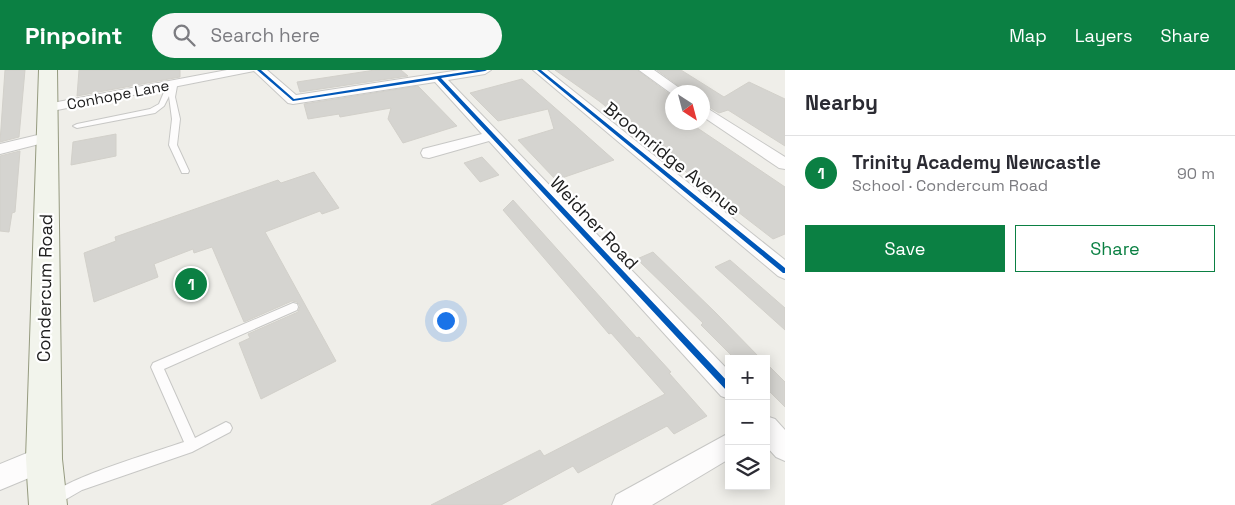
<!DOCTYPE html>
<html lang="en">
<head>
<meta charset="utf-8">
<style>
  body { margin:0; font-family:"Space Grotesk",sans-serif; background:#f7f7f7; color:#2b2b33 }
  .controls { position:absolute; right:15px; bottom:15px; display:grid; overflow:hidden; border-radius:0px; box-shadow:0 2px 12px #0003 }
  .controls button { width:45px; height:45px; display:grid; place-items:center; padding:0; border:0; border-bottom:1px solid #e1e1e2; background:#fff; color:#2b2b33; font:25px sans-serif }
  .compass { position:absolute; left:665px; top:15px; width:45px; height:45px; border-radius:50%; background:#fff; box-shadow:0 2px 12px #0003; rotate:144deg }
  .you { position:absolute; left:445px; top:250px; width:18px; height:18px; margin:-12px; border:4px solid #fff; border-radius:50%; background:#1a73e8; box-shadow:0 0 0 8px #1a73e833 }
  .badge { display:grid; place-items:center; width:32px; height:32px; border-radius:50%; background:#0b8043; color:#fff; font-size:16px; font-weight:700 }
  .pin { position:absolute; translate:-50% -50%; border:2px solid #fff; box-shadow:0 1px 5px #0006 }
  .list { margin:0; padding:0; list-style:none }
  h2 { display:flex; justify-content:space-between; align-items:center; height:65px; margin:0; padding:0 20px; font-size:21px }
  h2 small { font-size:16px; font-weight:400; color:#7c7c81 }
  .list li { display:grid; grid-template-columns:32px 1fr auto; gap:15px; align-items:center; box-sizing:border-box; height:75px; padding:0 20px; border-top:1px solid #e1e1e2 }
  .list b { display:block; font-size:19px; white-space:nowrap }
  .list p { margin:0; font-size:16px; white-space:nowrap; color:#7c7c81 }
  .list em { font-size:16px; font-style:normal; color:#7c7c81 }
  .actions { display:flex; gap:10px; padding:15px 20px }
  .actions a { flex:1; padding:11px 0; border:1px solid #0b8043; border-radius:0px; text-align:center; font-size:18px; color:#0b8043 }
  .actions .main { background:#0b8043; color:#fff }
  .icon { flex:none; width:28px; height:28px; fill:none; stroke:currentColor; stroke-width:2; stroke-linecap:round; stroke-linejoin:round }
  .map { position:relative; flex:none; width:785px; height:435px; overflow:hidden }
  header { display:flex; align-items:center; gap:30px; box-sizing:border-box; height:70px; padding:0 25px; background:#0b8043; color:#fff }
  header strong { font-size:24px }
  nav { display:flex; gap:28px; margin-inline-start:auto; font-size:18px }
  .search { width:350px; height:45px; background:#f7f7f7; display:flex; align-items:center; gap:12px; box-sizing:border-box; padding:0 18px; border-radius:28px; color:#7c7c81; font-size:19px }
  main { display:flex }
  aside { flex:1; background:#fff }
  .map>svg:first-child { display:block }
  .building { fill:#d5d4d0; stroke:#d2d0ca }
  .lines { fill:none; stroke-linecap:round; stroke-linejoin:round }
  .lane-casing { stroke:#c7c7c5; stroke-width:2 }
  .street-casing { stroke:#c7c7c5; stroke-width:2 }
  .secondary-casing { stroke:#959a7f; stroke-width:2 }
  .lane { fill:#fdfcfc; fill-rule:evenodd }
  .street { fill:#fdfcfc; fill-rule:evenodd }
  .secondary { fill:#f2f4ec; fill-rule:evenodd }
  .cycleway-casing { stroke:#fff; stroke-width:3 }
  .cycleway { fill:#0057b8; fill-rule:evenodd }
  .labels { text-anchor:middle; stroke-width:4.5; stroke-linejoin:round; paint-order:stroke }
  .far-street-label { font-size:15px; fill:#202020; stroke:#fff }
  .street-label { font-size:18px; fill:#202020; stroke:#fff }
</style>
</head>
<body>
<header>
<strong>Pinpoint</strong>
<div class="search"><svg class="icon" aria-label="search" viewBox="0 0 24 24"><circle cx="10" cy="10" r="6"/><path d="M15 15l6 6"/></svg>Search here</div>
<nav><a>Map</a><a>Layers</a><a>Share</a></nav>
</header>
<main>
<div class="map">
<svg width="785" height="435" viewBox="0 0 785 435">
  <rect width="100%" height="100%" fill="#efeee9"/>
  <path class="building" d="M5,0H25L19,67L0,72Z
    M79,0H180V7L77,26Z
    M375,0H401L408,6L300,22L297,12Z
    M555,0H637L672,26V52H692L690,53L785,117V164L773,169L646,71L648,70L599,31Z
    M657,0H681L724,27L749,12L785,29V76L728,40L719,43L702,33V22H687Z
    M522,9L578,58L614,90L556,110L518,70L554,59L548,39L498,51L470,23Z
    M418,16L457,56L403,73L388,49L391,38L340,47L339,44L308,49L304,34Z
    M116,64V86L71,95L73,72Z
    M20,81L15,142L12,143L9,162L0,161V86Z
    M482,87L499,105L480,112L464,93Z
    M314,102L339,138L322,144L320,141L265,162L336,291L261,329L239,273L250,268L248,264L298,242L300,236L297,232L292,231L244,252L212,177L194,183L193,179L154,194L158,207L94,232L84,183L116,171L115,167L278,110L281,113Z
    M513,130L637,268L639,267L671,302L669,303L707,346L674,364L667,356L578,403L573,396L501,435H431L540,380L544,386L665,324L611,263L609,264L503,140Z
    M653,182L715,242L761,289H735L701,255L703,253L637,189Z
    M730,190L785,238V260L715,197Z
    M766,293L785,312V337L766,318Z"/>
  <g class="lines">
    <g class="lane-casing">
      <path id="lane" d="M167,15L174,14L177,16L175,27L180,49L177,75L189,101L188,103H182L169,75L172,49L169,26L164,36L155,43L77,58L73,56L77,54L150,39L159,34Z
        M293,233L297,234L298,237L297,240L164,299L195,368L226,352L230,354L232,358L230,362L192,382L82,420L56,435L49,434L47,429C55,411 161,380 184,372L151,297L153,293Z"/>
    </g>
    <g class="street-casing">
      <path id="street" d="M227,0H267L296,25L460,0H491L485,4L448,10L729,301V329L721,326L489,71L429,88L423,87L421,83L423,79L482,64L435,12L293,34L288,33L254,1L47,42L42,41L40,38L42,35L47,34Z
        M533,0H547L785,190V209L778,206Z
        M639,0H654L685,22H672V24Z
        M702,35L785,87V99L779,98L702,46Z
        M46,63L51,65L54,68L51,71L0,84V74Z
        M766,346L775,349L785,360V391L776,387L766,376Z
        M729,363V389L652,435H612L616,425Z
        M44,376L53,380L57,389L53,398L0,420V394Z"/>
    </g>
    <g class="secondary-casing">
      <path id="secondary" d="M39,0H57L62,389L67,435H29L26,389Z"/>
    </g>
    <use href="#lane" class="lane"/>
    <use href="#street" class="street"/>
    <use href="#secondary" class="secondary"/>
    <g class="cycleway-casing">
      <path id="cycleway" d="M257,0H261L294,29L438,6L477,0H487L485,1L441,8L729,313V321L726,320L437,9L293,31Z
        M537,0H541L785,198V203H783Z"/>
    </g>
    <use href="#cycleway" class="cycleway"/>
  </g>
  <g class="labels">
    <g class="far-street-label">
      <text transform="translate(118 25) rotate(-11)" y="5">Conhope Lane</text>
    </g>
    <g class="street-label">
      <text transform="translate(672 89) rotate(39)" y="6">Broomridge Avenue</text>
      <text transform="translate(594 153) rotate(47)" y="6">Weidner Road</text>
      <text transform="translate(45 218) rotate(-89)" y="6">Condercum Road</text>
    </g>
  </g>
</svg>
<div class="controls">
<button>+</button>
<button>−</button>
<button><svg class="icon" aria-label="layers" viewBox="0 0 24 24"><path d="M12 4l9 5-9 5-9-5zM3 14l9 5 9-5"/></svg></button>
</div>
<svg class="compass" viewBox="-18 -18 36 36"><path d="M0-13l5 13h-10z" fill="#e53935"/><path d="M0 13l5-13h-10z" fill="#7c7c81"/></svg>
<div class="you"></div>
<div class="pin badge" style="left:191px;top:214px">1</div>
</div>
<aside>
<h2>Nearby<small></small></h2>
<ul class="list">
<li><span class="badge">1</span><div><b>Trinity Academy Newcastle</b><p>School · Condercum Road</p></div><em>90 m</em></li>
</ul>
<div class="actions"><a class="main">Save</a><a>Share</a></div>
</aside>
</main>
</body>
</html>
